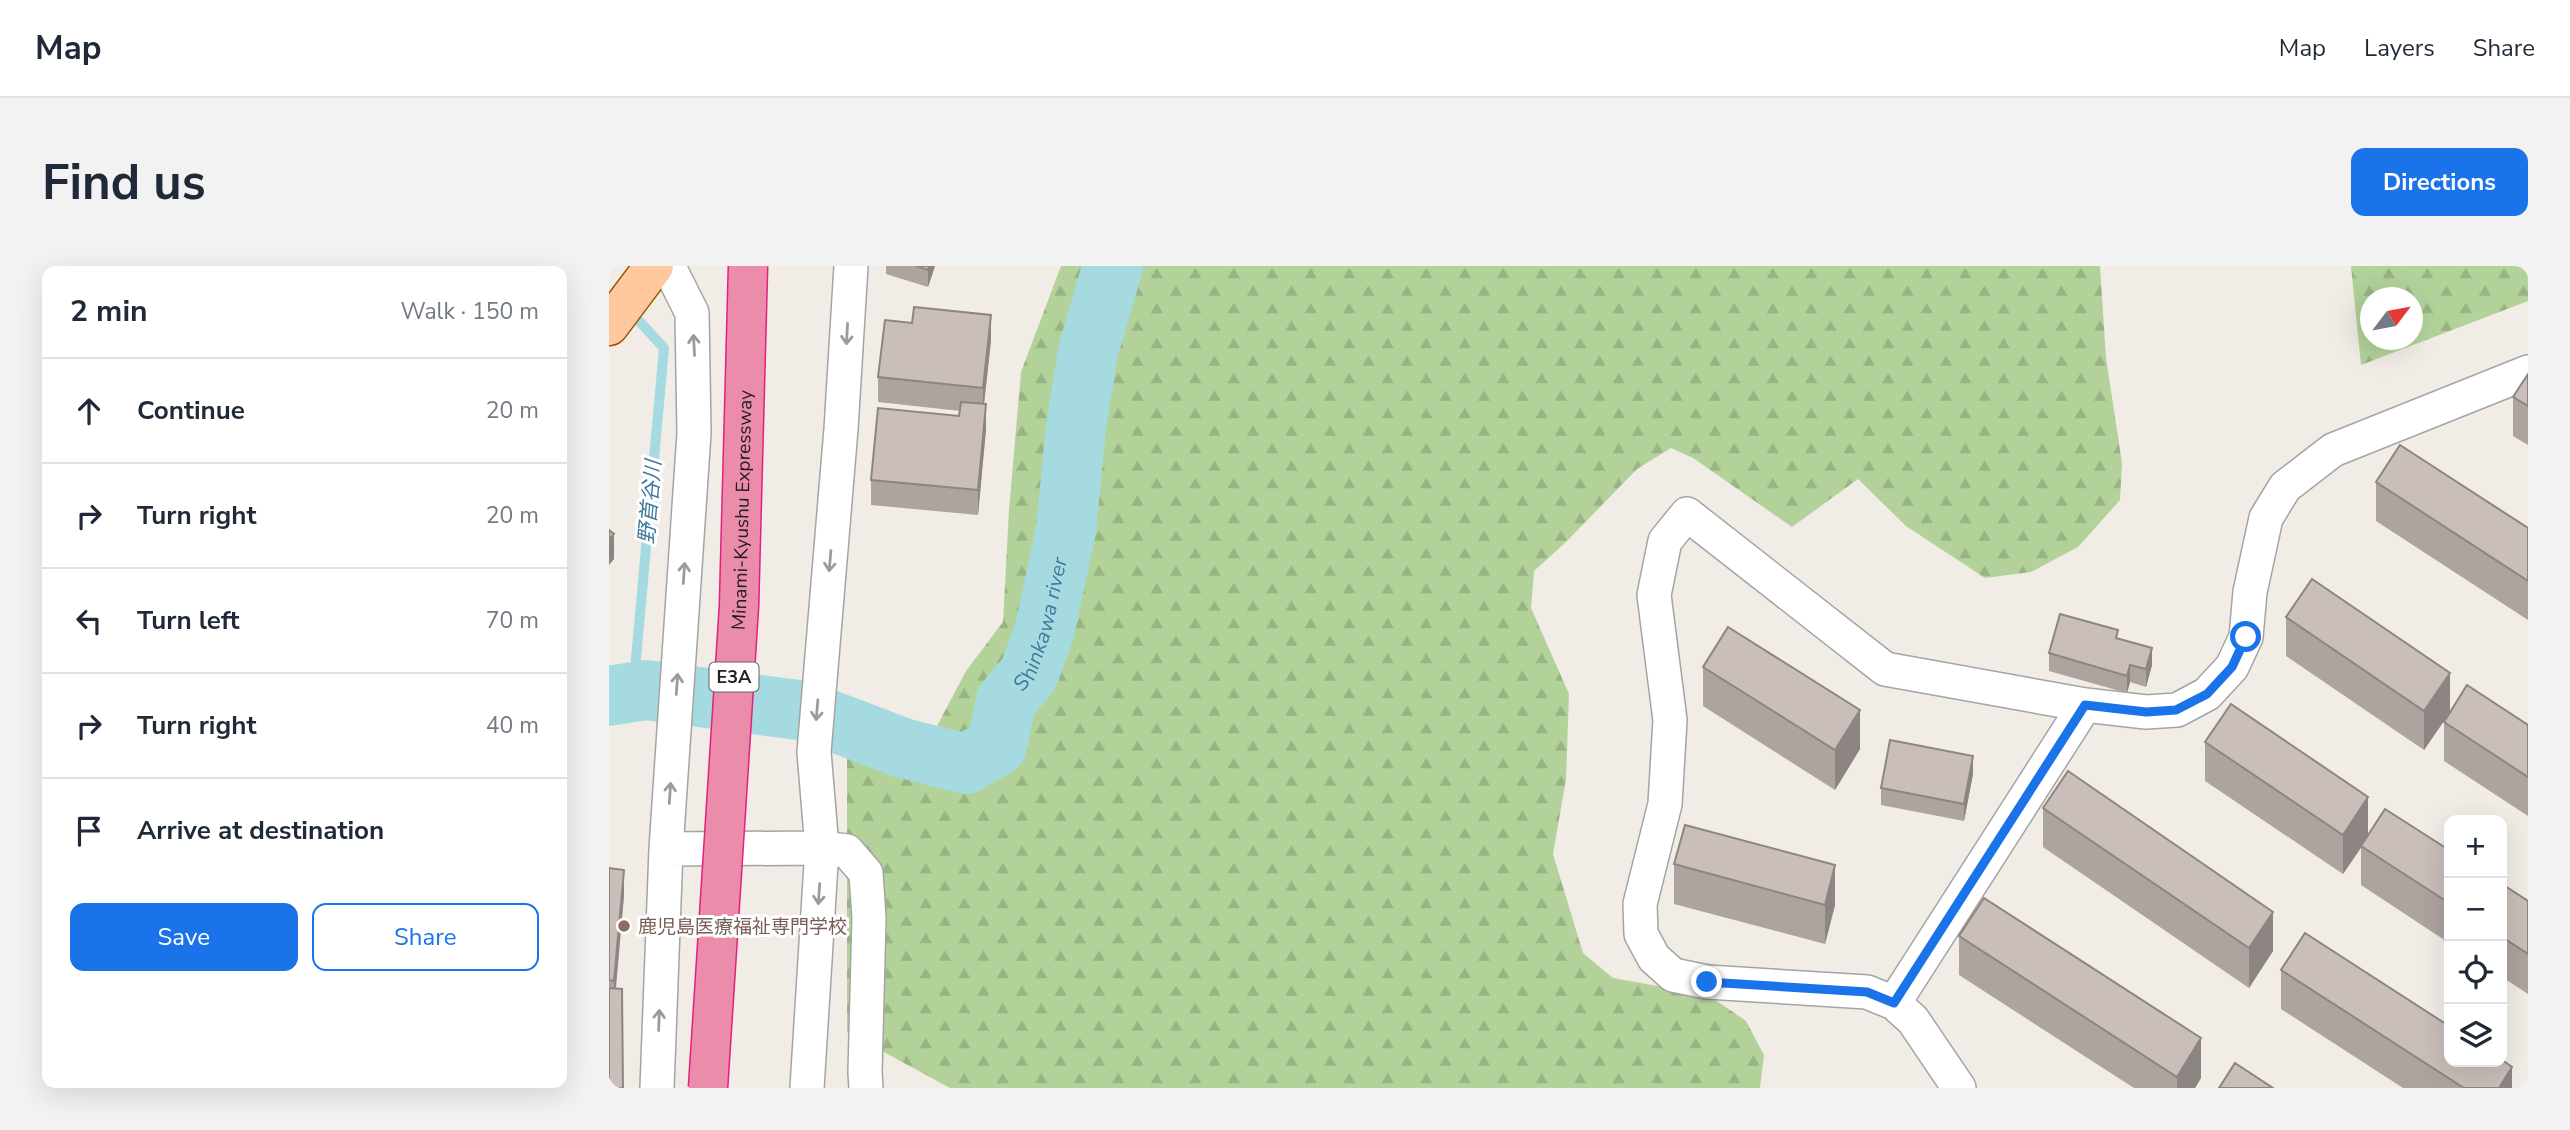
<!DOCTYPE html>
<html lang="en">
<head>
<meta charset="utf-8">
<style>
  body { margin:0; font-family:"Nunito Sans","Noto Sans JP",sans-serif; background:#f2f2f3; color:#1f2937 }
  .controls { position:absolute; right:21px; bottom:21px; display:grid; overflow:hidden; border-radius:14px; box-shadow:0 7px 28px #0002 }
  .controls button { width:63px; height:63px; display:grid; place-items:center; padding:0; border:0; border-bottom:2px solid #e0e1e3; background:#fff; color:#1f2937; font:35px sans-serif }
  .compass { position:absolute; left:1751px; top:21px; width:63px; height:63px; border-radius:50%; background:#fff; box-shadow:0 7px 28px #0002; rotate:58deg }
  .stop { position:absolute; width:21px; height:21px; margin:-16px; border:5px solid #1a73e8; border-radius:50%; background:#fff }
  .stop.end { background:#1a73e8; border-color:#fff; box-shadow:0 2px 7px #0008 }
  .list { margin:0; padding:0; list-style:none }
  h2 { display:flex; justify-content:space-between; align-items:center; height:91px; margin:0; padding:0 28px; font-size:30px }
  h2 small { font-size:23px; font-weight:400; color:#747a83 }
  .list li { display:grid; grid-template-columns:46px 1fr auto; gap:21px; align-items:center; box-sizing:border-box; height:105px; padding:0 28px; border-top:2px solid #e0e1e3 }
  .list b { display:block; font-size:26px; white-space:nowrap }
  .list em { font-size:23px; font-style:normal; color:#747a83 }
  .actions { display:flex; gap:14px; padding:21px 28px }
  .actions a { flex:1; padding:16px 0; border:2px solid #1a73e8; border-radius:14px; text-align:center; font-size:24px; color:#1a73e8 }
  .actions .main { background:#1a73e8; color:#fff }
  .icon { flex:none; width:38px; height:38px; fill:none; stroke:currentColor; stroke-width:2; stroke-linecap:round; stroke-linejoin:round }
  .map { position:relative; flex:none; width:1919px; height:822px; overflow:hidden; border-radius:14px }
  header { display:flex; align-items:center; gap:42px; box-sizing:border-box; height:98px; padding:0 35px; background:#fff; border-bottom:2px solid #e0e1e3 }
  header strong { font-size:33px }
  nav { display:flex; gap:38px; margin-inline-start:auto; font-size:24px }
  .intro { display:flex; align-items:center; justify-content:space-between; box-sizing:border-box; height:168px; padding:0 42px }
  h1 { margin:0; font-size:49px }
  .button { padding:18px 32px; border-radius:14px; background:#1a73e8; color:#fff; font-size:24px; font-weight:700 }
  main { display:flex; gap:42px; padding:0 42px }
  aside { flex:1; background:#fff; border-radius:14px; box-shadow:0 7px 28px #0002 }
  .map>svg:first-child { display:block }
  .forest { fill:url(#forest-firs); fill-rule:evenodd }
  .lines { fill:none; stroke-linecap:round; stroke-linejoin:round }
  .stream { stroke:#a5dbe0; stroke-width:10 }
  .river { stroke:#a5dbe0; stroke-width:60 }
  .minor-casing { stroke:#a4a4a4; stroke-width:36 }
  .major-casing { stroke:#9d5400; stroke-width:41 }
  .minor { stroke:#fff; stroke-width:33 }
  .major { stroke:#ffc89e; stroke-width:38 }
  .highway-bridge-casing { stroke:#e3207d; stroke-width:41; stroke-linecap:butt }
  .highway-bridge { stroke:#eb8caa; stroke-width:38 }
  .wall { fill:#ada39f }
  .shaded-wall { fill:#8d8582 }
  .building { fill:#c9beb9; stroke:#8d8582; stroke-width:2 }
  .oneway { stroke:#9b9b9b }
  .route { stroke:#1a73e8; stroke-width:9 }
  .education-dot { fill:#8d6e63; stroke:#fff; stroke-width:2.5 }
  .labels { text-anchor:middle; stroke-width:6; stroke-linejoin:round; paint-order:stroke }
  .shield { fill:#fff; stroke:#636363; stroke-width:2 }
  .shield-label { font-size:18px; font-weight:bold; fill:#202020 }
  .street-label { font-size:19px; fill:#202020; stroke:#fff }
  .education-label { font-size:19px; fill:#785e54; stroke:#fff; text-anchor:start }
  .water-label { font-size:21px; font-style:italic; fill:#3f7a9c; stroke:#fff }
</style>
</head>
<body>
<header>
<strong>Map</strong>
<nav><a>Map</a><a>Layers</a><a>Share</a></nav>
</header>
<div class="intro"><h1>Find us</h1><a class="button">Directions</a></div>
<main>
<aside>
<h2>2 min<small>Walk · 150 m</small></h2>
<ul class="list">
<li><svg class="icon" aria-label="ahead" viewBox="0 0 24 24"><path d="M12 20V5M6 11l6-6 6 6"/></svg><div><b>Continue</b></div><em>20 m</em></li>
<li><svg class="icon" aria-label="right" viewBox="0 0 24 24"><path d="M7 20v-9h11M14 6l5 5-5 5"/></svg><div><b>Turn right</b></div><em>20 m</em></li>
<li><svg class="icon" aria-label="left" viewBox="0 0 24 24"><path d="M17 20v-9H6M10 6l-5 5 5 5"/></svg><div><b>Turn left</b></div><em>70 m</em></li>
<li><svg class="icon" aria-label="right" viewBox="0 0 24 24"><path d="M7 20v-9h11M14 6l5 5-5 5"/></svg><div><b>Turn right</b></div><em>40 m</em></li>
<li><svg class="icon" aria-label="arrive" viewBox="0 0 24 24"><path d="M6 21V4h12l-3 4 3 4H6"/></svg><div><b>Arrive at destination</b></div></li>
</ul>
<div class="actions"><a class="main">Save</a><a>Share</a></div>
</aside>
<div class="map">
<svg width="1919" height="822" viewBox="0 0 1919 822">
  <defs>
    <pattern id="forest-firs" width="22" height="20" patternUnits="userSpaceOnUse" patternTransform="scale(1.75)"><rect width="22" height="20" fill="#b2d29a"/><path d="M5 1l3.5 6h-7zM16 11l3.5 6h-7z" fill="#99b484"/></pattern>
  </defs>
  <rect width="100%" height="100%" fill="#f1ece6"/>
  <path class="forest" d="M452,0H1491L1497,92L1513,197L1511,234L1469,281L1422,306L1376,312L1297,260L1249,213L1183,261L1084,192L1062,182L1028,203L957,276L925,305L922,342L960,428L957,513L944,588L974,687L1004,712L1054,721L1108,735L1137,755L1155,789L1151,822H341L238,766V469L307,500L357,405L394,356L400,244L412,106Z
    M1742,0H1919V35L1752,99ZM1762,32H1804V74H1762Z"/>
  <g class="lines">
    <path class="stream" d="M24,426L55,82L30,55"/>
    <path class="river" id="s1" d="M0,430L37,424L197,445L294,482L357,498L388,480L397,435L420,408L436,363L457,264L467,161L479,85L504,0"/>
    <g class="minor-casing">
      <path id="minor" d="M57,583L213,582L238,585L257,607L260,652L256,806L257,822
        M1285,737L1476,439
        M48,822L57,583L85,167L83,47L64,9L53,0
        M198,822L213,582L205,486L232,163L242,0
        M1350,822L1304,754L1285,737L1258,726L1098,716L1064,709L1045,692L1032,668L1031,638L1056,538L1061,454L1045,329L1056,275L1078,248L1276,403L1476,439L1537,446L1568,444L1598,428L1623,401L1637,371L1641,326L1657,252L1676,221L1724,184L1919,106"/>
    </g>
    <g class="major-casing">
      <path id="major" d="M0,60L45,0"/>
    </g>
    <use href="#minor" class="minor"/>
    <use href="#major" class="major"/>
    <g class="highway-bridge-casing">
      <g id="highway-bridge">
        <path id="s2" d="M99,822L130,340L139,0"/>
      </g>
    </g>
    <use href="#highway-bridge" class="highway-bridge"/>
  </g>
  <path class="wall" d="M277,0H326L319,21L277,8Z
    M382,74L375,138L377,163L369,249L262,239V214L350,150L351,145L269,136V111Z
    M1919,108V179L1904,170V131Z
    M1767,216L1919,262V354L1767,255Z
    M1677,351L1841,445L1919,459V550L1835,495V455L1815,484L1677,390Z
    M1509,372L1543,399L1537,421L1521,416L1518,427L1440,405V387Z
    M1094,401L1251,483L1226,524L1094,440Z
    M1596,476L1759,569L1840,584V677L1752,619V582L1734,608L1596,515Z
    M1364,508L1355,555L1272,539V522Z
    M1434,542L1664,685L1640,722L1434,581Z
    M1065,598L1226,639L1216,678L1065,638Z
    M0,602L15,629L7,723L0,822Z
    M1893,618L1919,635V728L1893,711Z
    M1350,670L1592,812L1586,822H1525L1350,709Z
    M1672,704L1903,822H1794L1672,743Z"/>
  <path class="shaded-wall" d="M320,0H326L319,21V4Z
    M382,49V74L374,147V122Z
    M377,138V163L369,249V224Z
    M5,268V293L0,299V274Z
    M1543,382V399L1537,421V403Z
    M1521,399V416L1518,427V410Z
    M1841,407V446L1815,484V445Z
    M1251,444V483L1226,524V484Z
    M1364,490V508L1355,555V538Z
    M1759,531V571L1734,608V569Z
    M1226,599V639L1216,678V639Z
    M15,604V629L5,740V715Z
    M1664,646V685L1640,722V682Z
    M1592,772V812L1586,822H1568V811Z
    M1903,801V822H1890Z"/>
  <path class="building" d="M307,0H320L319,4Z
    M305,41L382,49L374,122L269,111L276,54L303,57Z
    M1919,108V140L1904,131Z
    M352,136L377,138L369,224L262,214L269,142L350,150Z
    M1791,179L1919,262V315L1767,216Z
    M0,264L5,268L0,274Z
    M1703,313L1841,407L1815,445L1677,351Z
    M1451,348L1509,364L1507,372L1543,382L1537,403L1521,399L1518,410L1440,387Z
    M1119,361L1251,444L1226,484L1094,401Z
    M1858,419L1919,459V511L1835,456Z
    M1622,438L1759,531L1734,569L1596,476Z
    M1281,474L1364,490L1355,538L1272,522Z
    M1459,505L1664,646L1640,682L1434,542Z
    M1776,543L1840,584V637L1752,580Z
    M1076,559L1226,599L1216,639L1065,598Z
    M0,602L15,604L5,715L0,714Z
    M1893,618L1919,635V688L1893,671Z
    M1375,632L1592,772L1568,811L1350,670Z
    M1696,667L1840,760V796H1893V794L1903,801L1890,822H1855L1672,704Z
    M0,722L13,723L14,822H0Z
    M1626,797L1664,822H1610Z"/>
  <defs><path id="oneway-shaft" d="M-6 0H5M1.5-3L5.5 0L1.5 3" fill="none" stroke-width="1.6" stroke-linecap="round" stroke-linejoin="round" transform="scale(1.75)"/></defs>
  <g class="oneway">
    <use href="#oneway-shaft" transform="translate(238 68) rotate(93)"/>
    <use href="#oneway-shaft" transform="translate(85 79) rotate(-93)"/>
    <use href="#oneway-shaft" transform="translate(221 295) rotate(95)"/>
    <use href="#oneway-shaft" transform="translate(75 307) rotate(-86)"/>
    <use href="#oneway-shaft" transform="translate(68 418) rotate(-86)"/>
    <use href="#oneway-shaft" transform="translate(208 444) rotate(95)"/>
    <use href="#oneway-shaft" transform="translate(61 527) rotate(-86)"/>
    <use href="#oneway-shaft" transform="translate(210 628) rotate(94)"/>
    <use href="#oneway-shaft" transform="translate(50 754) rotate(-88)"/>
  </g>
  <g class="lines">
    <path class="route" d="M1098,716L1258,726L1285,737L1476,439L1537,446L1567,444L1598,428L1623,401L1637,371"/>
  </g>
  <circle class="education-dot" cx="15" cy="660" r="7"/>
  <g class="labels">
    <rect class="shield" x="100.5" y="396.5" width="49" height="29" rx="5"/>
    <g class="shield-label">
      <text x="125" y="417">E3A</text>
    </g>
    <g class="street-label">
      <text dy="7" stroke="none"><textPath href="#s2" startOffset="579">Minami-Kyushu Expressway</textPath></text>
    </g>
    <g class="education-label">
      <text x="29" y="667">鹿児島医療福祉専門学校</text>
    </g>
    <g class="water-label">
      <text transform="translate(41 236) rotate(-85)" y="7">野首谷川</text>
      <text dy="7" stroke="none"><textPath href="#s1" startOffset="536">Shinkawa river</textPath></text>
    </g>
  </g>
</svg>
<div class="controls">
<button>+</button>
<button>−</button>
<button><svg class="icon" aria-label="locate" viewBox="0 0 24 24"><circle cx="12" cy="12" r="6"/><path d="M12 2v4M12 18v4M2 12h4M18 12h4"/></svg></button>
<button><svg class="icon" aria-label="layers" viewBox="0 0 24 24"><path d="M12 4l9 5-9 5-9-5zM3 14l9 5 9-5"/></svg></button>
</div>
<svg class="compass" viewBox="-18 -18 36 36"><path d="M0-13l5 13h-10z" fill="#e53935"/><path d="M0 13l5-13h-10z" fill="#747a83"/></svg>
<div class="stop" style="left:1637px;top:371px"></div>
<div class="stop end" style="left:1098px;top:716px"></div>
</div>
</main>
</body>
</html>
